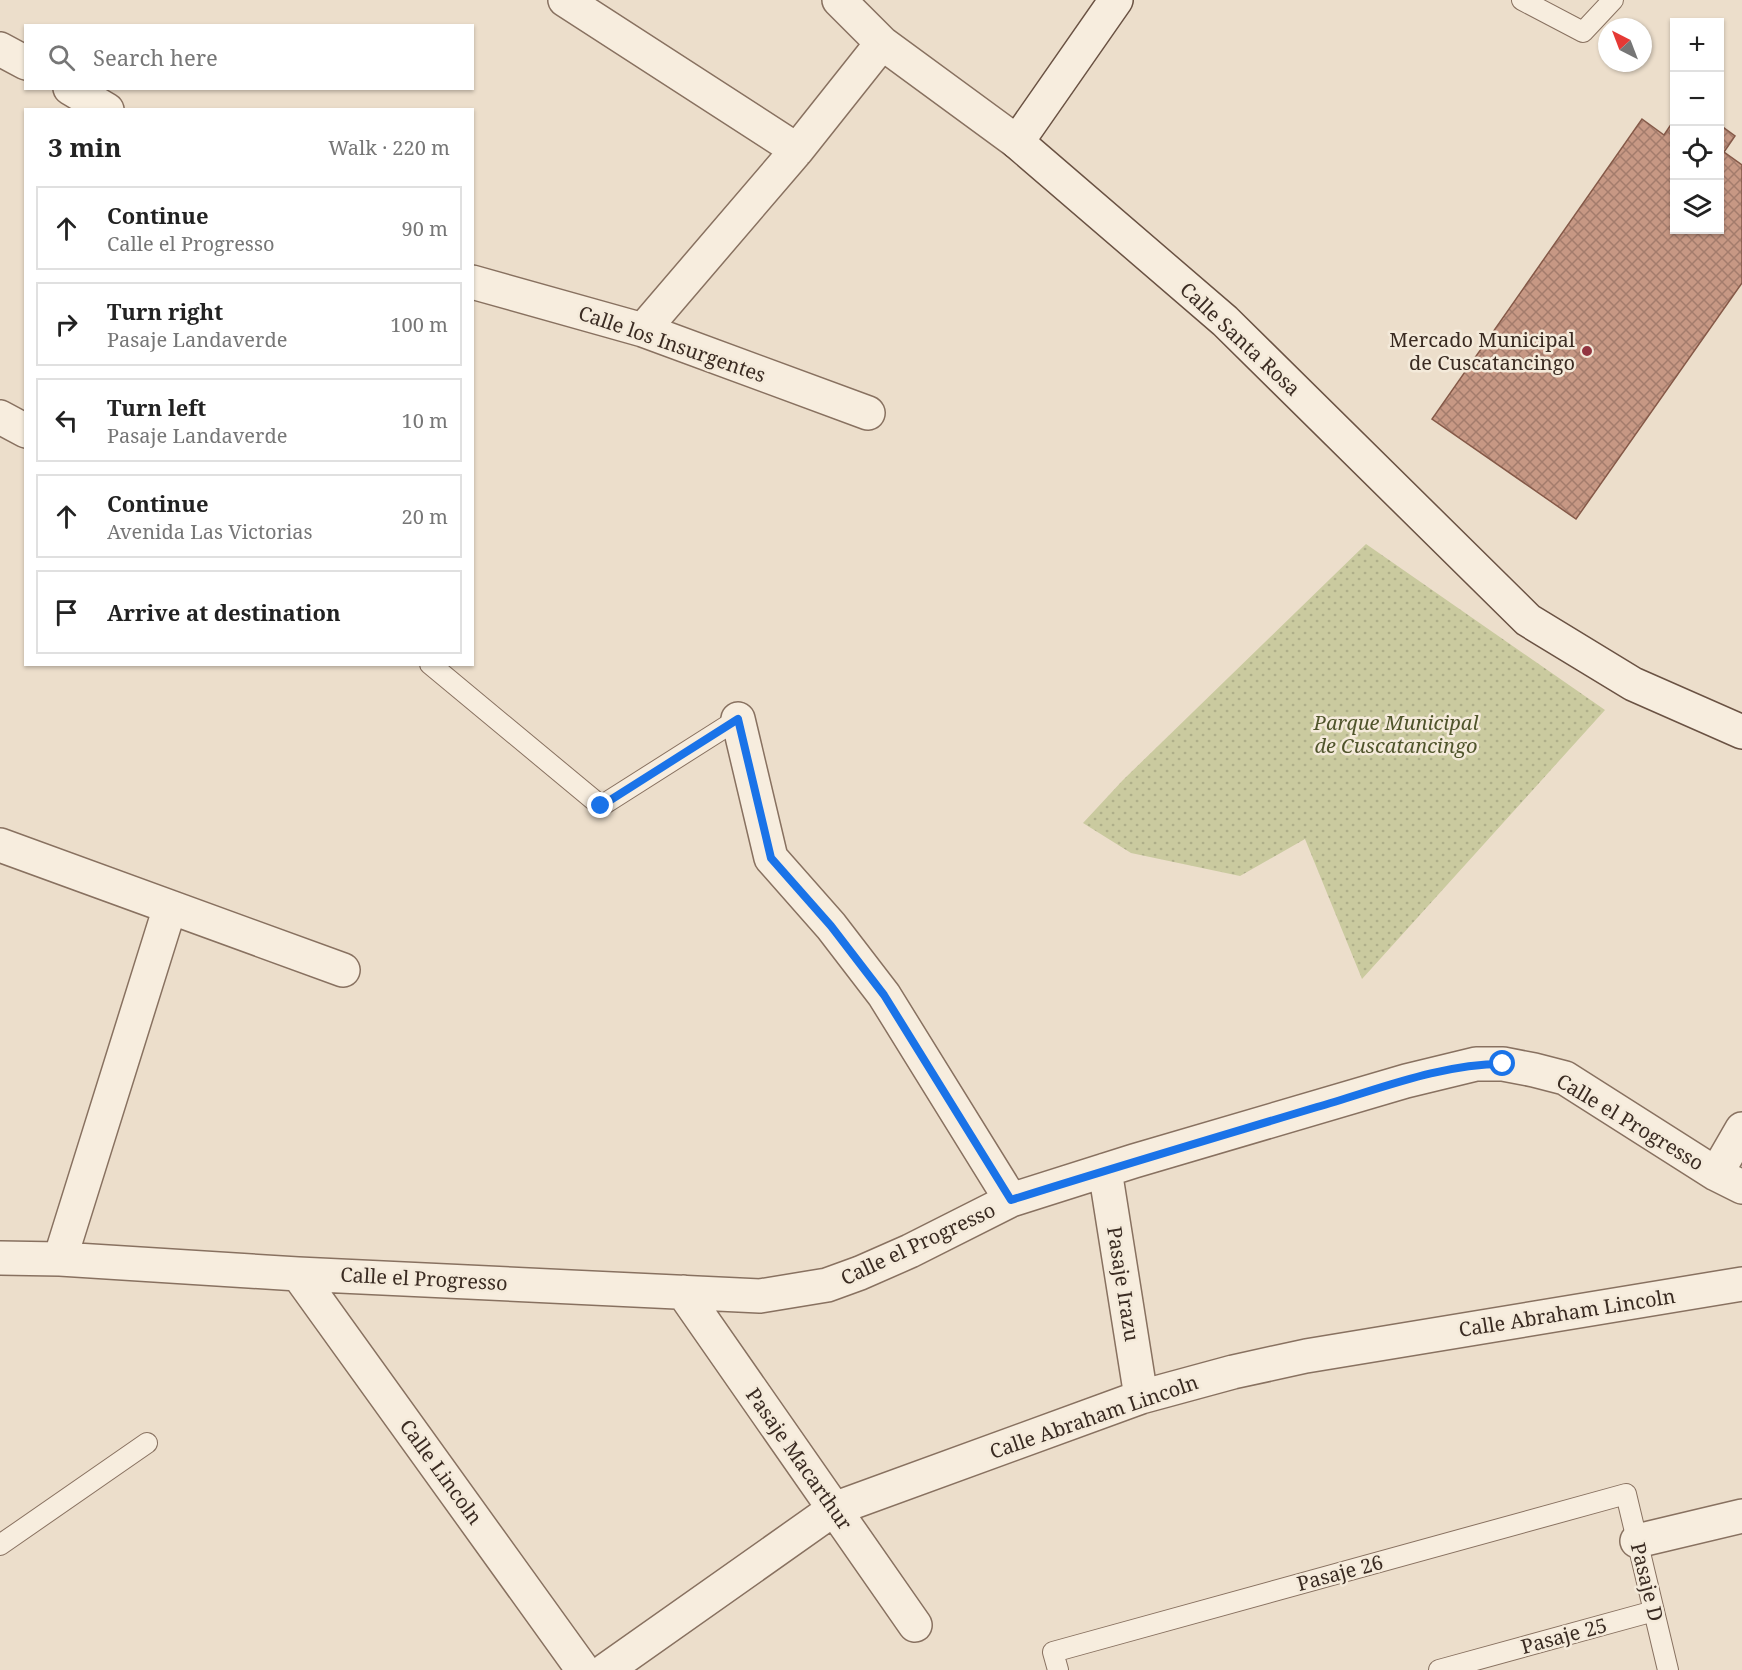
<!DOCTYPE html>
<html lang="en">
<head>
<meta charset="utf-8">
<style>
  body { margin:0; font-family:"Noto Serif",serif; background:#f2f2f2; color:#222 }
  .controls { position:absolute; right:18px; top:18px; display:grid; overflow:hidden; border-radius:0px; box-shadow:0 2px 4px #0004 }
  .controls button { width:54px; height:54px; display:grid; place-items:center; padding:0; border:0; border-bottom:2px solid #e0e0e0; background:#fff; color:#222; font:30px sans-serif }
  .compass { position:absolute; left:1598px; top:18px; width:54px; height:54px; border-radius:50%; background:#fff; box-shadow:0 2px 4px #0004; rotate:318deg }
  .stop { position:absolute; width:18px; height:18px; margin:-14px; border:4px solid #1a73e8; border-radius:50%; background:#fff }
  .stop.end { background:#1a73e8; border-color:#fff; box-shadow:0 2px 6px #0008 }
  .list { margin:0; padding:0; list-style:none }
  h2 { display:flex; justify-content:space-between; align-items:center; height:78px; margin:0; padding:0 24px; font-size:26px }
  h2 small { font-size:20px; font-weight:400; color:#767676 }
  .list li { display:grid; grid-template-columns:39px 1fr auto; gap:18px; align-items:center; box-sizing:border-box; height:84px; margin:0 12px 12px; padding:0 12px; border:2px solid #e0e0e0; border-radius:0px }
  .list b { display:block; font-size:22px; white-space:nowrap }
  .list p { margin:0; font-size:20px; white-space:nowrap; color:#767676 }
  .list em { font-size:20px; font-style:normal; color:#767676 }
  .icon { flex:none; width:33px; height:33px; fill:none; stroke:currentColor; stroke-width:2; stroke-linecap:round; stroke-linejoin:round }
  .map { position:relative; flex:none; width:1742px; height:1670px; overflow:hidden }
  .search { position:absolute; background:#fff; box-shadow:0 2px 4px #0004; left:24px; top:24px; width:450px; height:66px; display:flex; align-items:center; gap:15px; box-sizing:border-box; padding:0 21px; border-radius:0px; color:#767676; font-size:22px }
  .panel { position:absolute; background:#fff; box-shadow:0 2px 4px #0004; left:24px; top:108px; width:450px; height:558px; border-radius:0px }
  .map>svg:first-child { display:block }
  .grass { fill:url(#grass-dots) }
  .building { fill:url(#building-cross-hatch); stroke:#855948; stroke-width:1.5 }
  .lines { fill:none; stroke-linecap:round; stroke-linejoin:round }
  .lane-casing { stroke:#887160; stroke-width:22 }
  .street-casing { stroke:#887160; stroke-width:36 }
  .secondary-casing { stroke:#6a5243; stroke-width:36 }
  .lane { stroke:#f7edde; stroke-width:20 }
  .street { stroke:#f7edde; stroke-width:33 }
  .secondary { stroke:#f7edde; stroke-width:33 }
  .route { stroke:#1a73e8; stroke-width:8 }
  .poi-dot { fill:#923540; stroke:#f4eada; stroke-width:2 }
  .labels { text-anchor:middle; stroke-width:5; stroke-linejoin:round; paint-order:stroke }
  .street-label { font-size:20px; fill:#3a2b22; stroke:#f4eada }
  .poi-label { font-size:20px; fill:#3a2b22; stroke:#f4eada; text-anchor:end }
  .park-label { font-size:20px; font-style:italic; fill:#4f542b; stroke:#f4eada }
</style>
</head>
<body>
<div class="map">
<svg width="1742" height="1670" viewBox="0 0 1742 1670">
  <defs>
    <pattern id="grass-dots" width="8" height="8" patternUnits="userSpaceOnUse" patternTransform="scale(1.5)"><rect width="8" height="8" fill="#caca9f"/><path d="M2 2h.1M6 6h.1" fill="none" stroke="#aeae89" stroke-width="1.8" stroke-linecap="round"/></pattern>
    <pattern id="building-cross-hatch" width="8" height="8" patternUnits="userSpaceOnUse" patternTransform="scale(1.5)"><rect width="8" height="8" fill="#c79884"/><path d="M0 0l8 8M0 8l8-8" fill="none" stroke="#a37c6c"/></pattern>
  </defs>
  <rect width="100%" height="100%" fill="#ecdecb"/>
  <path class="grass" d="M1366,544L1605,710L1362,979L1305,839L1240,876L1131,853L1083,823L1123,780Z"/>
  <path class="building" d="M1642,119L1664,135L1674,120V230H1720V125L1735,136L1724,152L1742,165V283L1576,519L1432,419Z"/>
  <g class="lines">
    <g class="lane-casing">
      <path id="lane" d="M1522,0L1583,32L1613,0
        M430,664L601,806L738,719
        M0,1545L147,1443
        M1058,1670L1053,1652L1626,1494L1668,1670
        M1439,1670L1654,1611"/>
    </g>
    <g class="street-casing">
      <path id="street" d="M565,0L797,150
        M839,0L882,43L1017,142
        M0,49L26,63
        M70,88L107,110
        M472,282L643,330L868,413
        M643,330L797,150L882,43
        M0,417L26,431
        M738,719L771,858L831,926L884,995L1011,1200
        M0,845L343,970
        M1105,1170L1141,1397
        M1716,1174L1742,1129
        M0,1258L60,1259L298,1274L760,1296L827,1285L860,1273L910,1251L1011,1200L1134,1161L1406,1081L1476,1064H1503L1534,1070L1565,1078L1716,1174L1742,1187
        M60,1259L170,907
        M298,1274L583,1670
        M683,1292L915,1625
        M1637,1541L1742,1516
        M606,1670L834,1509L1141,1397L1233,1372L1306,1356L1742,1284"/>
    </g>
    <g class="secondary-casing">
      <path id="secondary" d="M1116,0L1017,142L1225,321L1528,620L1633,684L1742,732"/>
    </g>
    <use href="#lane" class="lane"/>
    <use href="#street" class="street"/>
    <use href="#secondary" class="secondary"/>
  </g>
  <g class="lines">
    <path class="route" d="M601,806L738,719L771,858L831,926L884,995L1011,1200C1112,1168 1214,1138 1317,1107C1377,1090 1439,1064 1503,1064"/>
  </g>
  <circle class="poi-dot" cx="1587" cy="351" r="6"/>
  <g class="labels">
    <g class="street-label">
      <text transform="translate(1240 339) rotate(43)" y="7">Calle Santa Rosa</text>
      <text transform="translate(672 344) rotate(19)" y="7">Calle los Insurgentes</text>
      <text transform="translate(1630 1122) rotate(31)" y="7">Calle el Progresso</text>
      <text transform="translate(918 1244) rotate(-25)" y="7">Calle el Progresso</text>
      <text transform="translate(424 1279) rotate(3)" y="7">Calle el Progresso</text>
      <text transform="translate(1123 1284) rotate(81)" y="7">Pasaje Irazu</text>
      <text transform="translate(1567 1313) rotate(-9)" y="7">Calle Abraham Lincoln</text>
      <text transform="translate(1094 1417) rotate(-19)" y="7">Calle Abraham Lincoln</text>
      <text transform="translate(799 1459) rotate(55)" y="7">Pasaje Macarthur</text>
      <text transform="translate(441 1472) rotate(54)" y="7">Calle Lincoln</text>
      <text transform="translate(1340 1573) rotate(-15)" y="7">Pasaje 26</text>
      <text transform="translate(1647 1582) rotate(76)" y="7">Pasaje D</text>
      <text transform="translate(1564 1636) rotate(-15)" y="7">Pasaje 25</text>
    </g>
    <g class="poi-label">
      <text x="1575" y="347">Mercado Municipal<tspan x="1575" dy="23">de Cuscatancingo</tspan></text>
    </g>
    <g class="park-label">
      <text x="1396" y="730">Parque Municipal<tspan x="1396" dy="23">de Cuscatancingo</tspan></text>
    </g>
  </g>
</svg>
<div class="controls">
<button>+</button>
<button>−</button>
<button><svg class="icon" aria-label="locate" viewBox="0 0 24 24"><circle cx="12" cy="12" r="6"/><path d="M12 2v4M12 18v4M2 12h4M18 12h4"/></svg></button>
<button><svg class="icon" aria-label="layers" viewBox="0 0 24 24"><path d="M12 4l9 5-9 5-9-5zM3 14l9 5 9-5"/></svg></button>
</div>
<svg class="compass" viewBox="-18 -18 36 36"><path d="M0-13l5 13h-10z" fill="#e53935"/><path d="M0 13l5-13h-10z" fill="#767676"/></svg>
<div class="stop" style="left:1503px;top:1064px"></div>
<div class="stop end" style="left:601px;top:806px"></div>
<div class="search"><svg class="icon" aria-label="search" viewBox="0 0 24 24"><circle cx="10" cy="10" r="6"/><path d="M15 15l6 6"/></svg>Search here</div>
<section class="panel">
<h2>3 min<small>Walk · 220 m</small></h2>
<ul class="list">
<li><svg class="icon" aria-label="ahead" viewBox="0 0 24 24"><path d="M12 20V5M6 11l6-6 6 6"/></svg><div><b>Continue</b><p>Calle el Progresso</p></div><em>90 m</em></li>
<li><svg class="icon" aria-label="right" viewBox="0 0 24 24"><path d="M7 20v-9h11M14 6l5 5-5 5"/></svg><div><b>Turn right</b><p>Pasaje Landaverde</p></div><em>100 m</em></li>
<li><svg class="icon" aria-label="left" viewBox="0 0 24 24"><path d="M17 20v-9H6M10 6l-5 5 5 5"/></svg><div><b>Turn left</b><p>Pasaje Landaverde</p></div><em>10 m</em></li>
<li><svg class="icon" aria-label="ahead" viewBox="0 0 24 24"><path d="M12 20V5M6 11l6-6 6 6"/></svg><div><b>Continue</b><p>Avenida Las Victorias</p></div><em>20 m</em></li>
<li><svg class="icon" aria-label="arrive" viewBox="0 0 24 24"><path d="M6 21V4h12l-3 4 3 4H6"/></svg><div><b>Arrive at destination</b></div></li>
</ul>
</section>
</div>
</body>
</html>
